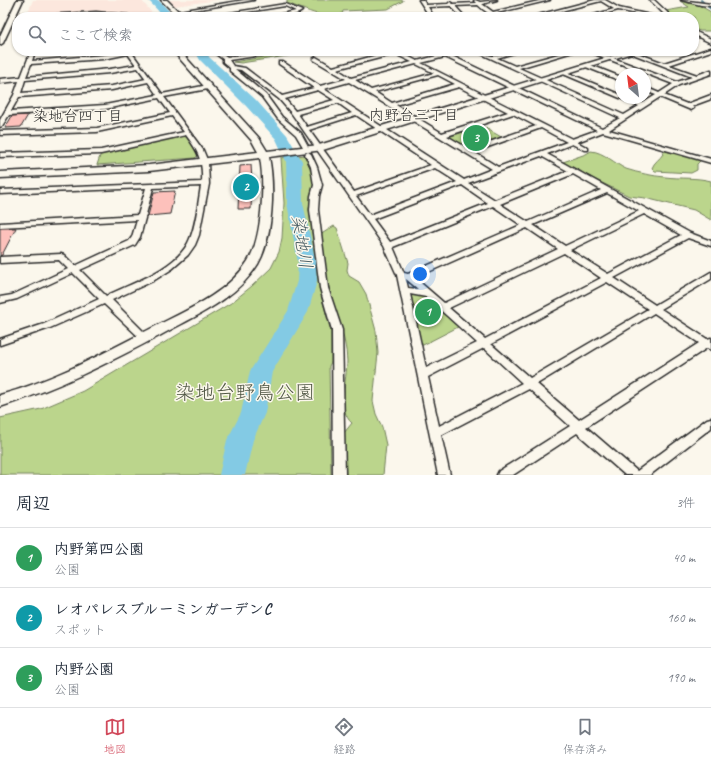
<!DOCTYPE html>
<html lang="ja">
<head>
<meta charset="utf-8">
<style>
  body { margin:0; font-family:Caveat,"Klee One",sans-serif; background:#f2f2f3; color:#1f2937 }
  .compass { position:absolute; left:615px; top:68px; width:36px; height:36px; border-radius:50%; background:#fff; box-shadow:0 1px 3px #0004; rotate:332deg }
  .you { position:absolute; left:420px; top:274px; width:14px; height:14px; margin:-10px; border:3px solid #fff; border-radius:50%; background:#1a73e8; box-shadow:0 0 0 6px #1a73e833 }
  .badge { display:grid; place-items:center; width:26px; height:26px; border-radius:50%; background:#d1495b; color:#fff; font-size:13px; font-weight:700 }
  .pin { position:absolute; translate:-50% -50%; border:2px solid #fff; box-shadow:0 1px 4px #0006 }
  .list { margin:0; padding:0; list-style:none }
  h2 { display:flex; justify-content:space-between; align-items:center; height:52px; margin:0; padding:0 16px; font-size:17px }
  h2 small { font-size:13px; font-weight:400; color:#747a83 }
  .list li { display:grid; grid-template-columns:26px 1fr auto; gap:12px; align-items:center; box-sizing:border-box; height:60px; padding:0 16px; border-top:1px solid #e0e1e3 }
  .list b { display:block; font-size:15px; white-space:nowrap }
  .list p { margin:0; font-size:13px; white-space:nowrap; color:#747a83 }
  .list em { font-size:13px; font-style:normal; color:#747a83 }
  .icon { flex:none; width:22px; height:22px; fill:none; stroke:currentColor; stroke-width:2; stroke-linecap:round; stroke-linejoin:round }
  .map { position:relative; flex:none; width:711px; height:475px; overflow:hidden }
  .search { position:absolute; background:#fff; box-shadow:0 1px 3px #0004; left:12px; right:12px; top:12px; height:44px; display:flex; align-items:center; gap:10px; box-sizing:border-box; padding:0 14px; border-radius:16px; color:#747a83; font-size:15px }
  .sheet { height:232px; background:#fff }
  nav { display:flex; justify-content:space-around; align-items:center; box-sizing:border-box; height:56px; border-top:1px solid #e0e1e3; background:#fff; font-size:11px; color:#747a83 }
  nav a { display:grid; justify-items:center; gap:2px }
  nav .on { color:#d1495b }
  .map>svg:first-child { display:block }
  .built { fill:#fce7dd }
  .green { fill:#bbd58c; stroke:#73805c }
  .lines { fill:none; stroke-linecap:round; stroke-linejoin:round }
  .stream { stroke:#608a9a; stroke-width:2 }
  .river { fill:#83cae4; fill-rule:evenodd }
  .building { fill:#fdc1bb; stroke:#2b2b2b }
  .street-casing { stroke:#2b2b2b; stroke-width:3 }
  .secondary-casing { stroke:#2b2b2b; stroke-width:3 }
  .street { fill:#fbf7ec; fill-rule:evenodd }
  .secondary { fill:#fbf7ec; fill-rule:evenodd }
  .labels { text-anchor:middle; stroke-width:3; stroke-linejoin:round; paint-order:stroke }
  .far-neighbourhood-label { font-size:15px; fill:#2b2b2b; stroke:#fbf7ec }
  .water-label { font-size:18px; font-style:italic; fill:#455b62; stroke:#fbf7ec }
  .near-park-label { font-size:20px; fill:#4f5643; stroke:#fbf7ec }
</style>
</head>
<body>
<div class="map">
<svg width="711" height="475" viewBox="0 0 711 475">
  <rect width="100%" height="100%" fill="#fbf7ec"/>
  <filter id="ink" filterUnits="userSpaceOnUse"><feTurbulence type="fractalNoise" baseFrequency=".025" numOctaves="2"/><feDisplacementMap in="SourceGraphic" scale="8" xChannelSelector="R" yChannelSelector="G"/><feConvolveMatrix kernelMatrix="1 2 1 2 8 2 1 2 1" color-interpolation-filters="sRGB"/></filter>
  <g filter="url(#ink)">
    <path class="built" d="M33,0H141L153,14L144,15L101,11L31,16L27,14Z
      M168,0H218L175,6Z"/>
    <path class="green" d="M287,0H403V1L388,9L343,11L342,13L348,16C328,21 306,10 287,3Z
      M680,1L697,4L711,12V31H700L694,29V17H673L665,11L689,7Z
      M303,51H320L241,63L233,62Z
      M482,126L503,138L469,150L448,137Z
      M180,136L187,137L199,155L195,158L97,165L101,153Z
      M591,151C604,152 615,164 626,169C638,173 653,176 665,177C681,179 696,177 711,181V220L694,210L645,198L629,196L586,175L579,170L565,165L563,162L586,154Z
      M665,151L700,159V161L697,164V170L691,173L655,171L652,168C654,162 660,159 663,154L662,153Z
      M305,155L311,169L314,185L309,209L320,291L331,332V362L329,366L331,475H0V418L41,409L83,391L231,303L252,286L271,268L279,252L282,238L284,203L281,158Z
      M334,226L337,228L348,263L347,270L349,276L359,282L366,294L376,331L378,353L373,401L376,414L382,427L386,445L383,475H346L344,433L352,423C337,411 347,379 347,361C346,335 335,312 329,287C325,270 323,252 320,235Z
      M417,294L424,296L458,327L421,346L411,295Z"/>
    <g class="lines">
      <path class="stream" d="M701,0L705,4
        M707,6L711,9"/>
      <path class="river" d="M148,0H158L175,17H164Z
        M195,51H207L209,57L256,100L287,135L302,161L303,203L316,263L317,281L308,312L272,372L265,413L253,440L245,475H219L227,440L241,413L250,371L288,311L297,281L298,263L287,203L286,161L276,139L246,106L200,60Z"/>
    </g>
    <path class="building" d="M28,115L21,127L5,128L12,116Z
      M251,165L252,181L251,209H238L240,166Z
      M175,191L170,214L148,216L154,192Z
      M0,228H16L2,255L0,256Z"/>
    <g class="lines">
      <g class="street-casing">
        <path id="street" d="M244,0H254L176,13L174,12Z
          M419,0H423L426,5L448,4L450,2L453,4L476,3L474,1L475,0L480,2L497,0L482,4L493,12L543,0H550L497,13L503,17C493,17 485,12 478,5L455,6L465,17H461L451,6L428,7L434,17H430Z
          M595,0H605L619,8L659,17H651L618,10L594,17H587L614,9L601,1L537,17H530Z
          M650,0H654L672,17H667Z
          M681,0L711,4V6L701,5Z
          M285,4L302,11C294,17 278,17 268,17L296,11L285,6L216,17H205Z
          M711,48V51L669,65L697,75L711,70V74L679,85L664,95L687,104L711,95V99L692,106L694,108L691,110L660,97L609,130L711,159V163L603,132L577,142L588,148V150H584L572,144L547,154L690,233L711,241V246L688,238L614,278L655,305L711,272V279L661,309L707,339L711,338V350L707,348L586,427L637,471L707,419L711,418V428L650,475H625L577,433L513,475H497L499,471L570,426L529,389L441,435L450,475H438L397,275L384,246L292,114L279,99L241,70L235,69L266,95L282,117L301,133L308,146L307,147H303L296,135L278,119L262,97L230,71V68L223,62V59L226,57L272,51H285L283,52L229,60L233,66L245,68L282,96L314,88L279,64V62H283L320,86L346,79L314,60L313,59L316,57L333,67L392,51H398L417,61L440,55L435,51H441L446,53L454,51H462L450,55L602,128L620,118L475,51C484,51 487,56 493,56C499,57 512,51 521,51L497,58L515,66L569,51H576L519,68L624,115L639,106L561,73L566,72L621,95V98H629L643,103L656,95L645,91V87L659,93L673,84L587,51H594L677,82L692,77L628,52L632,51L664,63ZM395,54L412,62L351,78L337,69ZM445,57L597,130L572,139L421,63ZM416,64L434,73L371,90L355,80ZM438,75L455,84L392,103L375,92ZM349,82L492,169L464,180L324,89ZM459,87L508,112L442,133L396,105ZM318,90L334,100L295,111L285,99ZM338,103L352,113L307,127L298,114ZM513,114L536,126L469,149L447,136ZM356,115L431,165L354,192L309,130ZM541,128L567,142L498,167L474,152ZM541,156L568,171L495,200L468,183ZM435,168L457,182L370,215L356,196ZM573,174L601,190L528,222L500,204ZM462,185L488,203L390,242L373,219ZM607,193L639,211L565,246L533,225ZM493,206L521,225L408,274L404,273L393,247ZM644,214L681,235L608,274L570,250ZM527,228L558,249L444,303L415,278ZM564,253L601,278L485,339L449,308ZM406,279L418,289L408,288ZM607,282L648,309L530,378L491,344ZM410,294L426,297L477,343L426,368ZM654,313L699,343L579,420L537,384ZM484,348L522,383L439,426L428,377Z
          M31,51H35L32,61L104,55L126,51H140L132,53L162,94L208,85L211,87L208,89L164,97L203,150L208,162L209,184L199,235L195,245L188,255L172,269L153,281L112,300L150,338L148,340H142L104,304L50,328L0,345V339L44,324L99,299L73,273L17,299L0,303V297L12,295L68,269L59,260L0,263V257L61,254L64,255L75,266L129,241L132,237L137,220L0,227V223L138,215L146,188L0,194V190L201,182L202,181C203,160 198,151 186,135L101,154L0,157V153L101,150L184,132L172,116L97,132L0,135V131L97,128L170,113L159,98L105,109L9,115L2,126L0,127V120L14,95L19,81L0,83V79L21,77ZM128,54L136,65L110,69L26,77L31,64L104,59ZM138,68L146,79L112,86L21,93L25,80L110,73ZM148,82L157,95L105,105L11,111L19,97L112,90ZM201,186C198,203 196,228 188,243C174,270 132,283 106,296L80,270L135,245L140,237L153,188Z
          M588,64L621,77V81L586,67L585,66Z
          M308,152L311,154L317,167L322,185L319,196L318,210L328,288L342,330L345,475H333L332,330L320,288L310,210L311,196L314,185L311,167L305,154Z"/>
      </g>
      <g class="secondary-casing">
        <path id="secondary" d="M17,0H23L3,43L0,45V36Z
          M161,0H167L184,17H178Z
          M96,12L128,15L131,17H44L47,15Z
          M694,31L711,39V43L694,35Z
          M173,51H180L259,138L267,151L319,145L628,51H638L323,150L269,157C275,186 273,238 258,264C237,299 195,316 161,335C108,363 57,389 0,407V395C54,380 102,354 152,328C185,311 227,294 248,261C262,238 265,185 260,158L149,171L0,178V172L149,165L258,152L252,141Z
          M212,51H219L230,59L224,60Z"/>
      </g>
      <use href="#street" class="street"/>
      <use href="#secondary" class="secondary"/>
    </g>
  </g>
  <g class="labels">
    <g class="far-neighbourhood-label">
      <text x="414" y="120">内野台三丁目</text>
      <text x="78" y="121">染地台四丁目</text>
    </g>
    <g class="water-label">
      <text transform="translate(302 242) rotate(81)" y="6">染地川</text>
    </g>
    <g class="near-park-label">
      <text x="245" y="399">染地台野鳥公園</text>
    </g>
  </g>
</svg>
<svg class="compass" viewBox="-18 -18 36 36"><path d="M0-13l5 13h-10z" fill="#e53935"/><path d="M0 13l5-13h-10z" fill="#747a83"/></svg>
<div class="you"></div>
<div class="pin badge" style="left:428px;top:312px;background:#2e9e5b">1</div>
<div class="pin badge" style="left:246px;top:187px;background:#0f9aa8">2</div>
<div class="pin badge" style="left:476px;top:138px;background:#2e9e5b">3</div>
<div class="search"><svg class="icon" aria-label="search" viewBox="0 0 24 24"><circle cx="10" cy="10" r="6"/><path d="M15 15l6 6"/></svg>ここで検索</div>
</div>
<section class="sheet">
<h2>周辺<small>3件</small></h2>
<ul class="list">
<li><span class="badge" style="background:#2e9e5b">1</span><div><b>内野第四公園</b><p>公園</p></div><em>40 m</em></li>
<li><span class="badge" style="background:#0f9aa8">2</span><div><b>レオパレスブルーミンガーデンC</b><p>スポット</p></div><em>160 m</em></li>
<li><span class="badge" style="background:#2e9e5b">3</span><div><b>内野公園</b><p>公園</p></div><em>190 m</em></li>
</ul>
</section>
<nav>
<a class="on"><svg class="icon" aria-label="map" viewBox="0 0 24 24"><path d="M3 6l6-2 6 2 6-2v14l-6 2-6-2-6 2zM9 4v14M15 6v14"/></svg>地図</a>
<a><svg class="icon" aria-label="directions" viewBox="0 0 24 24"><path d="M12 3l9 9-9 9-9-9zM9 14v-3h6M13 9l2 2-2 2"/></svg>経路</a>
<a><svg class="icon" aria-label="saved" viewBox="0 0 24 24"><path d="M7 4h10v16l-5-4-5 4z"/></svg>保存済み</a>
</nav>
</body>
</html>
